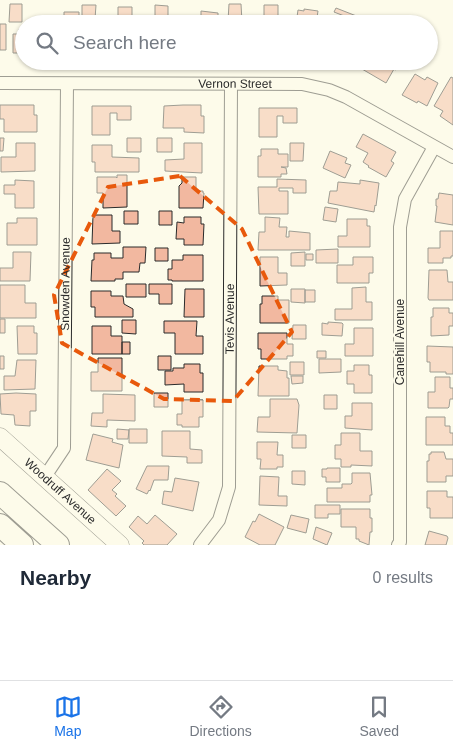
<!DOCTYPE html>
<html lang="en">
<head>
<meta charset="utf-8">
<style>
  body { margin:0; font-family:Helvetica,sans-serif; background:#f6f6f7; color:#1f2937 }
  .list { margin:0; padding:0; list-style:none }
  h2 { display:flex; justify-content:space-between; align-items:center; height:65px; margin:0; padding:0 20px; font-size:21px }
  h2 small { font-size:16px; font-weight:400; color:#747a83 }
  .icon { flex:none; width:28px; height:28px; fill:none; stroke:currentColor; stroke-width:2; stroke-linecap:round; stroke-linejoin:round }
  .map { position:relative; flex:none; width:453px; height:545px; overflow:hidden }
  .search { position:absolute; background:#fff; box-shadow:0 1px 4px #0004; left:15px; right:15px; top:15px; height:55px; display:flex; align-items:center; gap:12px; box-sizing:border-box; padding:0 18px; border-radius:28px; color:#747a83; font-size:19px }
  .sheet { height:135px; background:#fff }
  nav { display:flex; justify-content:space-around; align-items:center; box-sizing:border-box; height:70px; border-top:1px solid #e0e1e3; background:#fff; font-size:14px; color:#747a83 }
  nav a { display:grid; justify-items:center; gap:2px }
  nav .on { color:#1a73e8 }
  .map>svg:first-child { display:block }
  .building { fill:#f2b8a0; stroke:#2b2b2b }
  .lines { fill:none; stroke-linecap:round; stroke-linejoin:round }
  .street-casing { stroke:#2b2b2b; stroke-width:14 }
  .secondary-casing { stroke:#2b2b2b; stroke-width:19 }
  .highway-casing { stroke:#2b2b2b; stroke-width:24 }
  .street { stroke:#fdfbea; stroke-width:12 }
  .secondary { stroke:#fdfbea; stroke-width:18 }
  .highway { stroke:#fdfbea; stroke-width:22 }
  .marked { fill:none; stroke:#e8590c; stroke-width:4; stroke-dasharray:10 6; stroke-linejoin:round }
  .labels { text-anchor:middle; stroke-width:4; stroke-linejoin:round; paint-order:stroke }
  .street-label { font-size:12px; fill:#2b2b2b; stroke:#fdfbea }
</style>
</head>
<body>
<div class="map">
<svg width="453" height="545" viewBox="0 0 453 545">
  <rect width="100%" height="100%" fill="#fdfbea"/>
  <path class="building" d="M10,4H22V22H9Z
    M229,4H241L242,22L228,21Z
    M82,5H96L95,19L82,18Z
    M155,5L168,6V19H155Z
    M264,5H278V19H264Z
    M118,7H132V21H118Z
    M336,8L359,17L357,21L334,12Z
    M304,9L318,11L316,24L302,23L303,18L297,17L298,10L304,11Z
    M201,11L218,13V24H193V22H201Z
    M64,12H79V24H58V18H64Z
    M245,21H262V24H243L245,23Z
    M0,24H6V50H0Z
    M19,29H24V53H13V34H19Z
    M366,61H400L396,70L394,69L386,83L362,69Z
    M403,61H418L414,68Z
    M415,74L425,80L427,77L438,83L427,106L418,101L417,103L402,95Z
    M451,77L453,78V125L440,116L443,111L434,106Z
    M0,105H34V115H37V132H4V119H0Z
    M183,105H201V116H204V133L184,132V128H163L164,106Z
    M92,106H131V120H117V113H110V135H92Z
    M259,108H297V123H283V116H277V137H259Z
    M363,134L396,152L391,161L394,163L386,177L368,167L369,166L363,162L368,153L356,147Z
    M0,138H4L3,151H0Z
    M127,138H141V152H127Z
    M157,138H172V152H157Z
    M16,143H35V171L1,172V157H16Z
    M184,143H202V173L165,171V160L184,159Z
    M290,143H304L303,161H290Z
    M92,145H112V157L139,158V172H95V162H92Z
    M261,149H278V154H288V167H281L286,168L287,174H281V177H258V156H261Z
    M330,151L347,158L345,163L351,165L345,178L323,168Z
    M117,175H127V207L103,208V193H97V177H116L117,178Z
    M182,177H196V191H203V193H204L203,208H179V186L182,183Z
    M277,179L306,180V193H293V188H279V191H288V214H259L258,187H277Z
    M15,180L34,181V208H15V194H4V185H15Z
    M360,180L379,183L376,206L375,205L374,212L328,203L330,191H337L338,182L360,184Z
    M439,193L453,195V225L435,222L437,206H436V199H438Z
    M325,207L338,209L336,222L323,220Z
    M124,211H138V224H124Z
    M159,211H172V225H159Z
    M93,215H112V231H120V243L92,244Z
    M184,217H201V224H204L203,245H184V239H176L177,222L184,223Z
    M265,217L280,218L279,227H287L286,237H289V231L310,233V250H258L259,232H265Z
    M17,218H37V245H7V223H17Z
    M347,219H367V226H370V247H338V236H347Z
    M440,231H453V256H451V258H443V263H428V248H440Z
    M123,247H146L145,263H140L139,272H123V279H115V281H91L92,260H94V253H111V258H123Z
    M155,248H168V261H155Z
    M338,249V263H316V250Z
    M13,252H31L30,281H0V268H13Z
    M305,252V266H291V253Z
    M306,254H313V260H306Z
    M183,255H203V281H172V280H168V269H172V260H183Z
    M260,257H278V273H287V285L260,286Z
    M353,257H373V273H369V283H337V265H353Z
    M429,270H447L448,282H453V300H429L428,298Z
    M126,284H146V297H126Z
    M149,284H172V304H159V294H149Z
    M0,285H25V303H36V318H0Z
    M366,287V302H372V320H335V309H352V288Z
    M185,289H204V317H184Z
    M291,289H305V303L291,302Z
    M305,290H315V302H305Z
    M91,291H111V296H123L124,304L133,309V317H95V307H91Z
    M262,296H278V300H289V323H260V304H262Z
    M433,308H449V313H453V326H449V335L431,336V317H433Z
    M0,319H5V333H0Z
    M122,320H136V334L122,333Z
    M164,321H197L196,336H203V354H175V333H164Z
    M328,322L342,323L343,324L342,336L322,335V323L328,324Z
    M293,325H306V339H292Z
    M17,326H34V333H37V354H18Z
    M92,326H111V336H122V354H92Z
    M354,328H373V356H345V344H354Z
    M258,333H287V344H293V356H287V359H261V349H258Z
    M122,342H130V354H122Z
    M427,346L453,347V374H446V372H430V362H427Z
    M317,351H326V358H317Z
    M0,356H4V369H0Z
    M158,356H171V370H158Z
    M98,358H122V391H91V372H98Z
    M319,359H341V372L319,373Z
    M17,360H36L35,389L4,390V376H15Z
    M290,362H304V375H290Z
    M184,364H200V373H203V392H184V384L165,385V371H173V368H184Z
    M354,365H369V375H372V393H354V384H347V371H354Z
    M259,366H278V370L287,371V378H289V396H258Z
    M291,376H303V383L292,384Z
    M435,377H450V388H453V399H450L449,407L448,408H428V392H435Z
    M16,393L36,394V411H30V426L15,425L14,415L1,414L0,394Z
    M154,393H168V407H154Z
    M103,394L135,395V421L107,420V427L91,426L92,413H103Z
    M324,395H337V409H324Z
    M270,399H297L299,405L297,433L257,432L258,417H270Z
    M182,400H203V417H199V427H182V425H177V414H182Z
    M352,403H372V430L345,428V416H352Z
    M426,417H445V426H450V433H453V445H426Z
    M117,429L129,430L128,439H117Z
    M129,429H147V443H129Z
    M162,431H190V449L202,450V463H187V457L162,456Z
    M341,433H360V451H372V466L351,465V467H341V459H335V445H341Z
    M93,434L113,439L112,442L123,445L119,468L86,460Z
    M292,435H306V448H292Z
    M257,442H278L277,455H283V467H277V469H260L261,459H257Z
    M431,452H444L446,459H453V476H446V482H427V461H429V454H431Z
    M147,466H169L168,480H154L150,491L149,490L147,494L136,489Z
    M327,468H340V482H326V477H322V469H327Z
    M107,469L121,481L112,490L117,494L115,496L126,506L116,516L88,490Z
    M292,471H305V485L292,484Z
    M352,473H370L372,495H370V502H327V488H342V484H351L352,483Z
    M260,476L279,477L278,496H287V506L259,505Z
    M175,478L199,482L193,511L162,504L164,491L172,492Z
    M427,491H447V497H453V518H430V508H427Z
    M315,505H340V514H328V518H315Z
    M341,509H370V518H372V532H370L369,545L359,541V539H356V527H341Z
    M259,514L284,527L275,545H260L245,537L253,521L255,522Z
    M155,515L177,534L167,545H144L142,543L144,541L129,527L138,516L147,524Z
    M291,515L309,519L306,533L287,528Z
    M316,527L332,533L327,545L313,539Z
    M429,531L447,536L448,538L446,545H425Z"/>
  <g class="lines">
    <g class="street-casing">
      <g id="street">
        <path id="s1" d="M0,83L302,84L329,90L346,97L453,157"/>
        <path id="s2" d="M44,478L64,448L67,84"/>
        <path id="s3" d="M200,545L219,520L229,487L231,84"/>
        <path d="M398,545L400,542V227L405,199L434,147"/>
      </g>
    </g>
    <g class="secondary-casing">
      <g id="secondary">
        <path id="s4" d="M0,437L120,545"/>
      </g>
    </g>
    <g class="highway-casing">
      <path id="highway" d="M0,493L58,545
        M0,525L22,545"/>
    </g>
    <use href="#street" class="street"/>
    <use href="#secondary" class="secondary"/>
    <use href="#highway" class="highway"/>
  </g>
  <path d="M0 0H453V545H0ZM180,176L242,229L292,332L233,401L164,399L62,343L54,295L108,187Z" fill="#fdfbea" fill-opacity=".55" fill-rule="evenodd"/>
  <path class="marked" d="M180,176L242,229L292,332L233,401L164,399L62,343L54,295L108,187Z"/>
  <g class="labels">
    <g class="street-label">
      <text dy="4" stroke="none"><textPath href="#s1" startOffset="235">Vernon Street</textPath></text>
      <text dy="4" stroke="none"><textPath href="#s2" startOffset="200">Snowden Avenue</textPath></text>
      <text dy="4" stroke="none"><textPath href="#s3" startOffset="234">Tevis Avenue</textPath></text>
      <text transform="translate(400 342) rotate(-90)" y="4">Canehill Avenue</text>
      <text dy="4" stroke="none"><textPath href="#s4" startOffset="81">Woodruff Avenue</textPath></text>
    </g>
  </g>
</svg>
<div class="search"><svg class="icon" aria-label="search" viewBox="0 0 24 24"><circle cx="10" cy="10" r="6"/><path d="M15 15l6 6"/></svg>Search here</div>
</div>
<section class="sheet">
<h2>Nearby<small>0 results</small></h2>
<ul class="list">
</ul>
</section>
<nav>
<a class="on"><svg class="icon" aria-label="map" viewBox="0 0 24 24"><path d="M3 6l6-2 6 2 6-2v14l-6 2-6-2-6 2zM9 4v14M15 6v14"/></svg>Map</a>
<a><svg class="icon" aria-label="directions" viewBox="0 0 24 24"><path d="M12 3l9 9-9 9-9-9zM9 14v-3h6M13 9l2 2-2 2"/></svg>Directions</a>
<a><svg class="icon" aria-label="saved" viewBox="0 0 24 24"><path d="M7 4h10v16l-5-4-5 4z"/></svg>Saved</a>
</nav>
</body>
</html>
